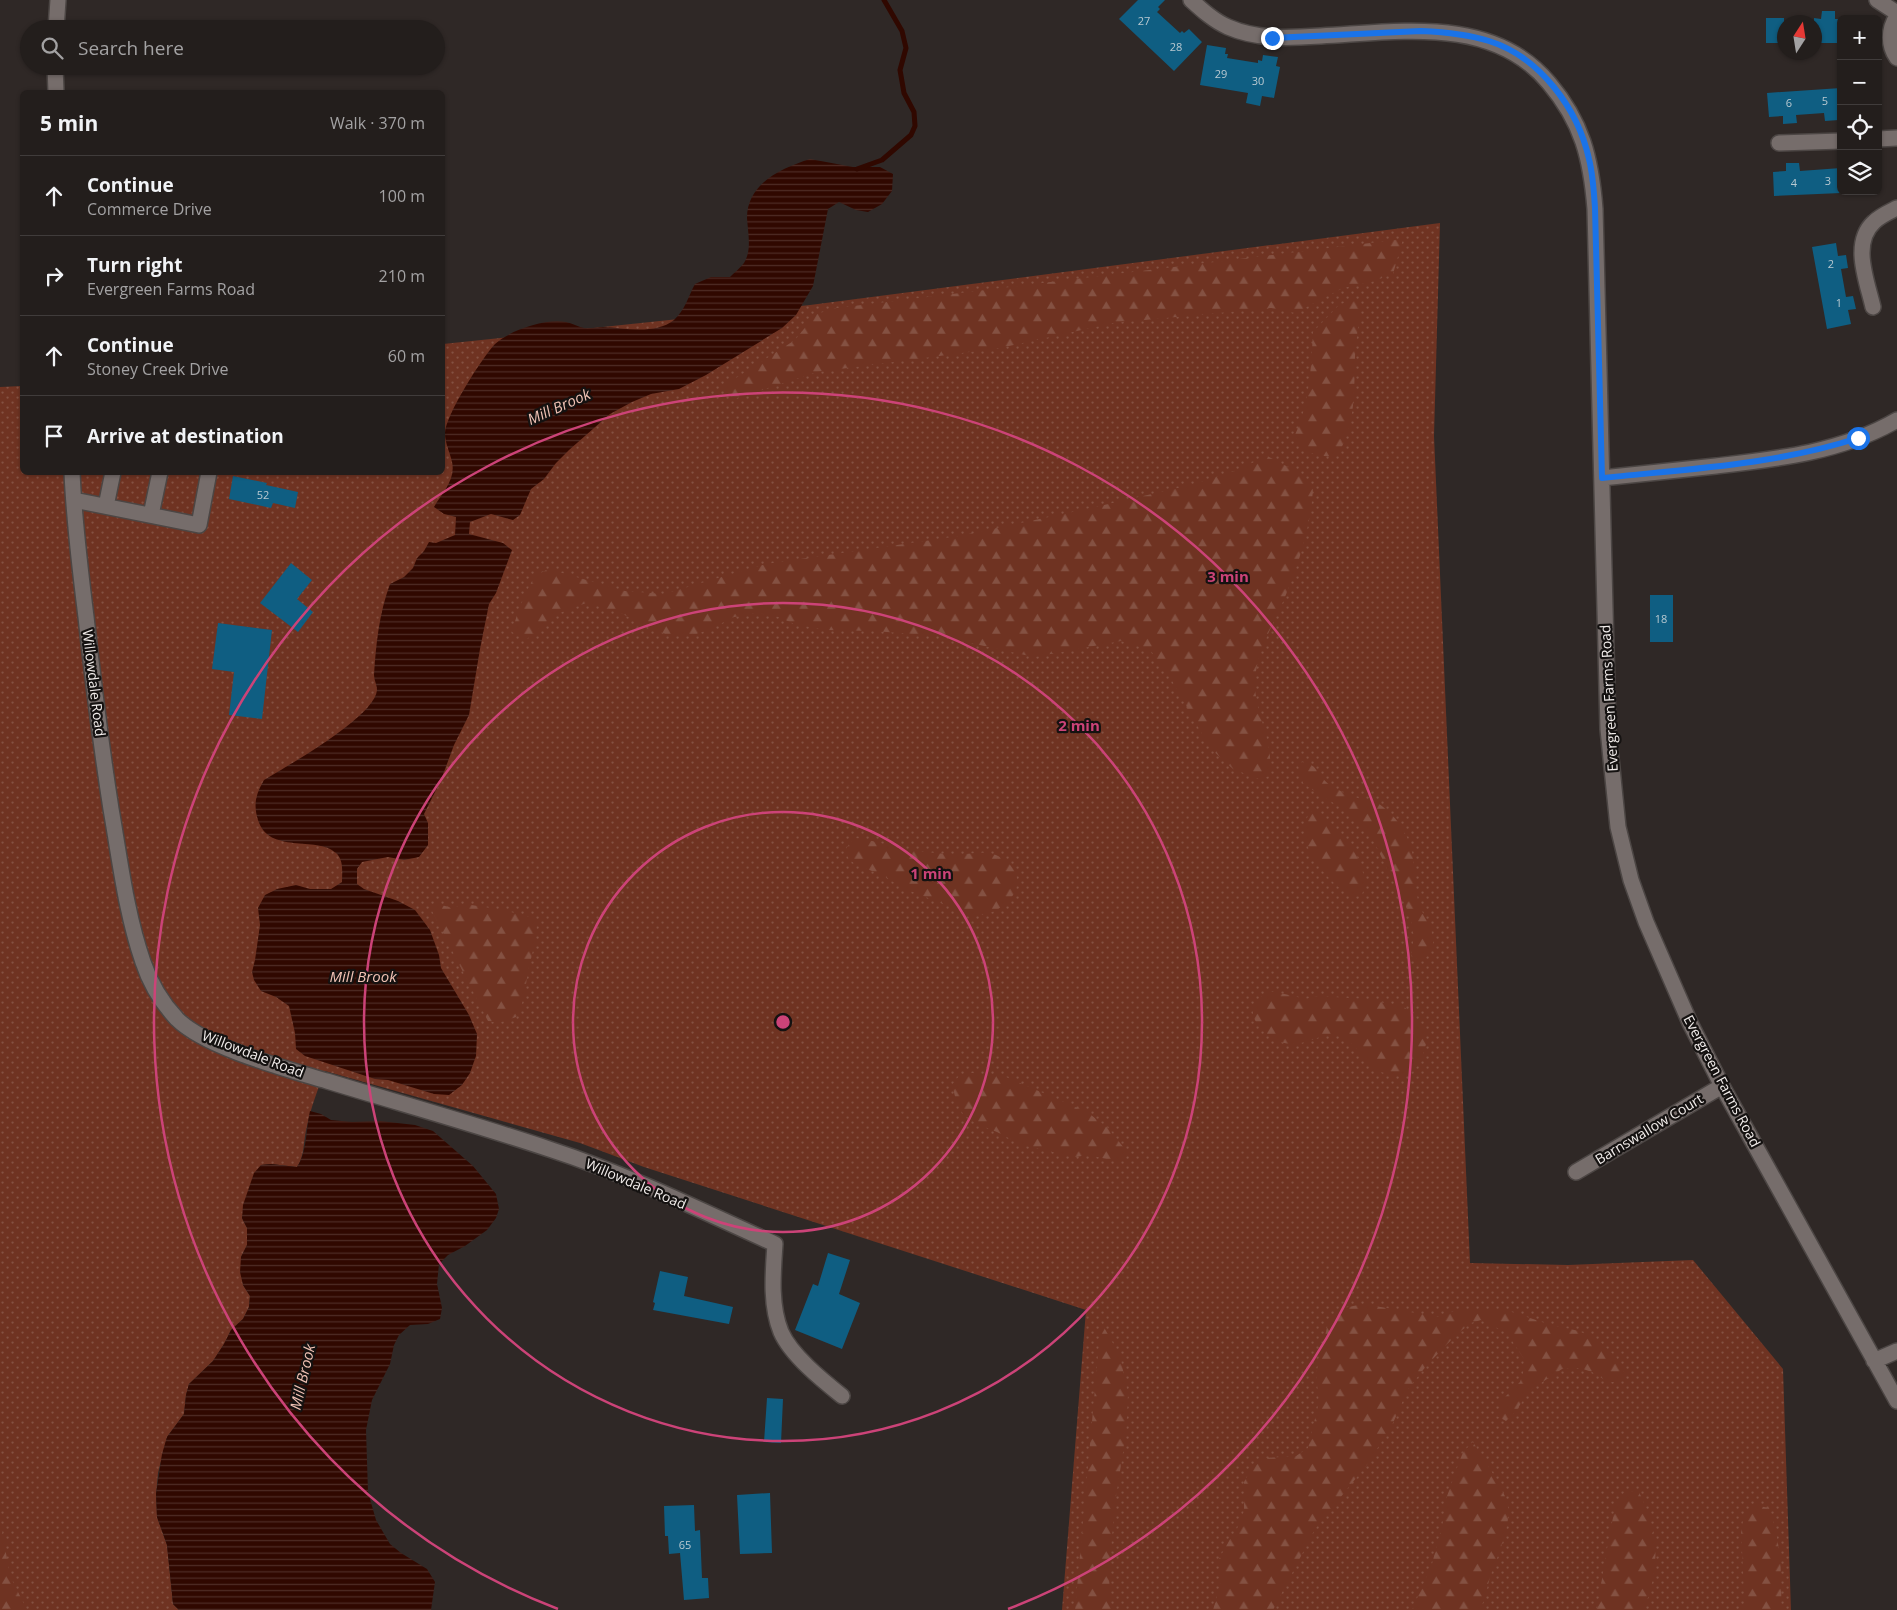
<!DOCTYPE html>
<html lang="en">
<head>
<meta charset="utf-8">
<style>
  body { margin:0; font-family:"Open Sans",sans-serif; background:#2f2b29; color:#f1f3f6 }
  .controls { position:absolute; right:15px; top:15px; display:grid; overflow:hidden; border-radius:8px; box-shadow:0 1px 4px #0004 }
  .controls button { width:45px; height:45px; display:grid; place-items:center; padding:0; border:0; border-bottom:1px solid #403c3b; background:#231e1c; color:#f1f3f6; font:25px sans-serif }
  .compass { position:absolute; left:1777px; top:15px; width:45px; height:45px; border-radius:50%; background:#231e1c; box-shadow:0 1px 4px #0004; rotate:12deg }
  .stop { position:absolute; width:15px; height:15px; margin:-11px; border:4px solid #1a73e8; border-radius:50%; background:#fff }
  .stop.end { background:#1a73e8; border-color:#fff; box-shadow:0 1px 5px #0008 }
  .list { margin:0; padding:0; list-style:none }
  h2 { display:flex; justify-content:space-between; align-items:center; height:65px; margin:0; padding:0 20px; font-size:21px }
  h2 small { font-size:16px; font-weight:400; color:#a3a2a3 }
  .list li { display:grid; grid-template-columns:32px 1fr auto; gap:15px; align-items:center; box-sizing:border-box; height:80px; padding:0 20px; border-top:1px solid #403c3b }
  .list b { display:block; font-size:19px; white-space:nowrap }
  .list p { margin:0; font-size:16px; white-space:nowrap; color:#a3a2a3 }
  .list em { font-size:16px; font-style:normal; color:#a3a2a3 }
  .icon { flex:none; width:28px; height:28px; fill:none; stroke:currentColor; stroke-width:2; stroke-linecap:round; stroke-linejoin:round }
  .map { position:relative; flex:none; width:1897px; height:1610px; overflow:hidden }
  .search { position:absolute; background:#231e1c; box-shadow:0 1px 4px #0004; left:20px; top:20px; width:425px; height:55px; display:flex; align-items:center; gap:12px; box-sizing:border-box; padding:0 18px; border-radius:28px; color:#a3a2a3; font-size:19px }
  .panel { position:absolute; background:#231e1c; box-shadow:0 1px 4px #0004; left:20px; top:90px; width:425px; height:385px; border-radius:8px }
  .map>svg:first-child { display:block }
  .grass { fill:url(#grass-dots) }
  .forest { fill:url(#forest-firs) }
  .water { fill:url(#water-rules) }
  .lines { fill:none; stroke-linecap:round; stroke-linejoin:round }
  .stream { stroke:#300800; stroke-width:5 }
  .building { fill:#0f5e82 }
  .minor-casing { stroke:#4c4644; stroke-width:18 }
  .minor { stroke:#766d6b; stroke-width:15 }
  .route { stroke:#1a73e8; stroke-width:6 }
  .ring { fill:none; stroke:#cc4378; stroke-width:2.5 }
  .labels { text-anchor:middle; stroke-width:4.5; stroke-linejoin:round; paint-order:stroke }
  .number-label { font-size:11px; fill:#b9c9d1 }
  .street-label { font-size:14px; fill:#f2edeb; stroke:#151211 }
  .water-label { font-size:15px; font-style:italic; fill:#f1c2b4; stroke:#151211 }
  .centre { fill:#cc4378; stroke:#151211; stroke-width:2.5 }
  .ring-label { font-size:15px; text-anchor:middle; font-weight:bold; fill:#cc4378; stroke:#151211; stroke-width:4.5; stroke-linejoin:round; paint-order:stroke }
</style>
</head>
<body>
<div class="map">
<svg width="1897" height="1610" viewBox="0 0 1897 1610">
  <defs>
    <pattern id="grass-dots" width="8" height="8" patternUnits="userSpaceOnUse" patternTransform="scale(1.25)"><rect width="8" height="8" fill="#6f3322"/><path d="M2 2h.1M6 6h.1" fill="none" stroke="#845142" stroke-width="1.8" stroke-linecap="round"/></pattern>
    <pattern id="forest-firs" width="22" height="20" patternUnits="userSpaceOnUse" patternTransform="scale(1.25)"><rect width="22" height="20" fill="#6f3322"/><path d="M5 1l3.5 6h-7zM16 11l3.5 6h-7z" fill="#845142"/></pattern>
    <pattern id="water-rules" width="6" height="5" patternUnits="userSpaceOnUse" patternTransform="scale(1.25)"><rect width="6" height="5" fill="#300800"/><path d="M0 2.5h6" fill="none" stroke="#4e2c25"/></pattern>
  </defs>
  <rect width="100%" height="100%" fill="#2f2826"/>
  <path class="grass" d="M1440,223L1434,436L1470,1263L1568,1265L1693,1260L1783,1369L1791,1610H1062L1086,1310L644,1167L580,1143L325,1071C318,1089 311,1107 307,1126C303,1141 305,1155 297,1167L271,1164L261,1165L242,1218L247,1228V1245L241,1257L243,1285L250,1296L249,1307L243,1319L231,1330L224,1344L213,1361L189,1384L186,1395L184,1414L167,1437L158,1473L156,1494L157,1517L167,1545L173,1604L179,1610H0V387L22,386V472H442L443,344L810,305Z"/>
  <path class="forest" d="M1403,239L1393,274L1371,282L1343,288L1295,313L1271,308L1113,323L1000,348L817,372L734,399L726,393L725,385L795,340L816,314L837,308Z
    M1351,300H1359L1361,306C1359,322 1356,339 1355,356C1354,389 1356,428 1337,455C1326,458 1309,455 1300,446C1298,444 1296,438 1295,435C1310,402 1311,368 1313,332L1339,305Z
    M1267,456L1294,470L1313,486C1312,524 1297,570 1282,604C1271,628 1257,653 1255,679C1253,713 1276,742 1269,776L1259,779L1233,769L1210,748L1166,670L1150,650L1121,641L1034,657L939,636L874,631L826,630L794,624L779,617L757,613L734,617L710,629L691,636L668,635L649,628L617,611L586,603L554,615L526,640L512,632C516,617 526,587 537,575C540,573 545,571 548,569L625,591L664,594L766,564L959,536L1091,508L1191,485L1237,470Z
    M1302,762C1320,765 1318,777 1330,785C1339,791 1351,796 1361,799C1366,800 1372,800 1376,802C1386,808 1398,820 1403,830C1419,855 1411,877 1419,903C1423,917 1434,928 1433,943C1433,950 1427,958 1421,961L1411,956C1412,949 1414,941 1413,933C1412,912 1398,891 1389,873C1379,853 1374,836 1357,820C1341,805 1321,797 1303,783L1298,765Z
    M1313,810C1338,829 1373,861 1362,895L1354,897C1329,886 1286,835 1313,810Z
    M854,838C868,839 882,844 895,847C914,851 936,854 956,854C971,855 987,849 1000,857C1040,881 1002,919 971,915L903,888L884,876L855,864L849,859L846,853L847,847Z
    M438,904L452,908L465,904L503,910L530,917L537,924C536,938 533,950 530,963C525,982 526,1001 516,1017L498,1023L488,1021L432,911Z
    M1267,992H1276L1306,999L1318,996L1365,999L1404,1007L1414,1015L1425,1033L1426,1044L1421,1062L1409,1075C1398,1075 1384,1075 1375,1069C1362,1061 1360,1045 1341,1037C1319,1027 1297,1061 1265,1032C1260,1028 1253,1020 1253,1013C1252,1003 1261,997 1267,992Z
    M972,1073L1006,1077L1087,1112L1108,1128L1128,1153L1125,1160L1116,1161L1088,1155L1075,1157L1022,1145L997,1132L977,1124L963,1114L956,1100L952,1085L959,1076Z
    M1363,1304L1439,1317L1454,1311L1481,1310L1509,1311L1551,1325L1579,1331L1599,1341L1616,1357L1625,1374L1619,1382H1608L1592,1372L1580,1368L1562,1369L1529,1391L1516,1411L1506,1421L1497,1416L1501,1401L1520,1382L1523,1373L1524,1359L1507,1333L1481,1320L1471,1323L1457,1334L1427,1365L1408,1389L1393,1423L1369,1462L1315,1529L1273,1610H1213L1221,1583L1219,1559L1230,1539L1235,1534L1244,1511V1482L1252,1468L1266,1458L1296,1456L1308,1448L1319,1402L1316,1374L1329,1319L1339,1309Z
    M1101,1322L1120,1356L1128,1394L1126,1434L1116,1496L1112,1536L1109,1576L1111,1610H1075Z
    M1473,1442C1482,1457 1503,1487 1507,1502C1513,1523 1497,1557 1490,1577C1487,1588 1485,1599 1480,1610H1412L1432,1564L1445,1514L1446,1499L1458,1465L1463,1452Z
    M1638,1490C1655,1524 1660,1552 1651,1588C1650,1596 1645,1603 1642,1610H1597L1606,1554L1616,1502L1624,1493Z
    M1754,1505L1769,1508C1781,1540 1782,1576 1781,1610H1745L1741,1530C1743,1520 1746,1511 1754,1505Z
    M0,1519L10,1576L27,1610H0Z"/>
  <path class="water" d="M810,159L853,167H880L893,174L892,191L882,204L868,212L856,210L839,202L828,209L813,286L796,315L782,328L706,375L679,389L651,394L632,402L610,414L569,450L556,463L544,479L531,489L520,515L513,520L491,514L470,522L469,534L503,543L512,550L496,593L489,604L480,649L469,715L454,745L441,780L424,814L428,823V845L419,857L404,860L388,857L362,862L357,869V884L364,889L398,901L415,910L430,930L439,955L441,968L469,1015L477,1034L476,1056L470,1073L462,1085L449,1095L434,1094L388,1080L375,1079L305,1056L296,1049L295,1033L289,1006L276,997L261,991L254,980L252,972L255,960L260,925L258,908L265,895L277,889L296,885L310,889H331L342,882C342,873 344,860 336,853C316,835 269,855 258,820C253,804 256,794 264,780C287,766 375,717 377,690C377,685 374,680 374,675C376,644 379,614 390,584L404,577L413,568L417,558L424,551L429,542L436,543L455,535L456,517L444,514L434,507C442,493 456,480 452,462C450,453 445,443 445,433C446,414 482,358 495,344C510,330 546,318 566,322C572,323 578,327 584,328C590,329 597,327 603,327C625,328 655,335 674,320C685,310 688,297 695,284L711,277H730C734,273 740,268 744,263C752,250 748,233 747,218C747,183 782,168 810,159Z
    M310,1111L321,1114L331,1120L352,1122L380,1121L415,1125L433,1131L473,1166L496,1194L499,1209L496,1218L487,1230L465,1246L448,1255L439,1264L437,1284L442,1308L440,1319L428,1324L410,1325L399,1335L394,1345L390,1364L372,1400L366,1430L368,1492L376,1520L390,1544L401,1553L427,1569L435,1582L431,1610H179L173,1604L167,1545L157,1517L156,1494L162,1454L167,1437L184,1414L186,1395L189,1384L213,1361L224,1344L231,1330L243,1319L249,1307L250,1296L243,1285L240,1272L241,1257L247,1245V1228L242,1218L243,1205L254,1173L261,1165L271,1164L297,1167C307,1153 306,1128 310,1111Z"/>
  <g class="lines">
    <path class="stream" d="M857,169L882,160L911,135L915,126L914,112L904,93L900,70L906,48L902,31L884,0"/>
  </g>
  <path class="building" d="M1138,0H1165L1158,7L1160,9L1157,12L1180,33L1182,31L1184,33L1189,29L1202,42L1174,71L1119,19Z
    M1822,11H1835V19H1841V43H1814V18L1821,19Z
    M1766,18H1784V43H1766Z
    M1207,45L1226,48L1225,54H1228L1227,58L1258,63V60L1262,61L1263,55L1278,57L1276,66L1280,67L1274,98L1262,96L1260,106L1246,103L1248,93L1200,85Z
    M1841,88V112L1838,113L1839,120L1825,121L1824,113L1796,115L1797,123L1783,124V116L1769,117L1767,93Z
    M1786,163H1799L1800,171L1841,168V193L1774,196L1773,172L1786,171Z
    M1836,243L1838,256L1846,255L1848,268L1841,269L1846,297L1853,296L1856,309L1848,310L1851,324L1827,329L1812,247Z
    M233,476L267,483L266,485L298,492L295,508L273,503L271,508L229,499Z
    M291,563L312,580L297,599L313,612L298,632L260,603Z
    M1650,595H1673V642H1650Z
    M218,623L272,630L262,719L229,715L234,672L212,669Z
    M828,1253L850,1260L839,1294L860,1303L842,1349L795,1330L813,1284L818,1286Z
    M660,1271L688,1277L684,1296L733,1307L729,1324L653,1310L655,1303L653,1302Z
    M767,1398L783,1399L781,1443L764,1442Z
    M770,1493L772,1553L740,1554L737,1495Z
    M694,1505L695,1531L700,1530L702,1578H708L709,1598L684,1600L680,1553L669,1554L668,1536H665L664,1506Z"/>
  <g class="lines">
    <g class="minor-casing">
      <path id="minor" d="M1191,0C1202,10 1214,21 1228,27C1258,40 1289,38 1321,36C1398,32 1493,15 1549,83C1582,122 1591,158 1595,209L1608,729L1618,827L1631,880L1646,922L1690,1023L1722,1086L1897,1401
        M1877,0L1897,13
        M1897,16C1888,30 1888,45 1897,58
        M56,29L58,0
        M55,66L56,92
        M1878,139L1897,138
        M1779,143L1841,141
        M1873,307C1867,281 1851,243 1874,222C1880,216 1889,212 1897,208
        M72,472C74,521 80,569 86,617C93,681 101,745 111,809C120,860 126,913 143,962C150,983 162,1003 177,1019C206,1048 287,1069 327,1081C402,1104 478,1125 552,1150C629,1175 702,1211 775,1244C773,1273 770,1305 781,1332C791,1355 822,1380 842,1396
        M1602,478C1640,474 1678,470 1716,466C1778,459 1842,452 1897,420
        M74,500L199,525L209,472
        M106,506L113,472
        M151,515L160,472
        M1576,1172L1722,1086
        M1874,1361L1897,1351"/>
    </g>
    <use href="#minor" class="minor"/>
  </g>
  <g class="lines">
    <path class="route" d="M1272,38L1421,31C1444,32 1467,34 1489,41C1540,57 1578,109 1589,159C1593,175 1594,192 1595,208L1602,478C1687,469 1775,465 1858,438"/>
  </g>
  <g class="ring">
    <circle cx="783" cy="1022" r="210"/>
    <circle cx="783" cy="1022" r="419"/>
    <path d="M558 1609A629 629 0 1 1 1008 1609"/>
  </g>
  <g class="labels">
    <g class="number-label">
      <text x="1144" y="25">27</text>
      <text x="1176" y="51">28</text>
      <text x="1221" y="78">29</text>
      <text x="1258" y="85">30</text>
      <text x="1825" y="105">5</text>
      <text x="1789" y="107">6</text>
      <text x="1828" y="185">3</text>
      <text x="1794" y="187">4</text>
      <text x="1831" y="268">2</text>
      <text x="1839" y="307">1</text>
      <text x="263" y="499">52</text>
      <text x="1661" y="623">18</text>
      <text x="685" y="1549">65</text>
    </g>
    <g class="street-label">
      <text transform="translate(94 683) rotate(83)" y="5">Willowdale Road</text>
      <text transform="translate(1609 698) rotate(-93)" y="5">Evergreen Farms Road</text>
      <text transform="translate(253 1054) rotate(21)" y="5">Willowdale Road</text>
      <text transform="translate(1722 1081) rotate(62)" y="5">Evergreen Farms Road</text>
      <text transform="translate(1649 1129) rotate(-31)" y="5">Barnswallow Court</text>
      <text transform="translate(636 1184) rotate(23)" y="5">Willowdale Road</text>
    </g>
    <g class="water-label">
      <text transform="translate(559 407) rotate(-24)" y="5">Mill Brook</text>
      <text x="363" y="982">Mill Brook</text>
      <text transform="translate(303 1377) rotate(-77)" y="5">Mill Brook</text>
    </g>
  </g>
  <circle cx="783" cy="1022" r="8" class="centre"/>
  <g class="ring-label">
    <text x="1228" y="582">3 min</text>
    <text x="1079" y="731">2 min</text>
    <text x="931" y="879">1 min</text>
  </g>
</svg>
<div class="controls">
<button>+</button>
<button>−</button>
<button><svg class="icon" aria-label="locate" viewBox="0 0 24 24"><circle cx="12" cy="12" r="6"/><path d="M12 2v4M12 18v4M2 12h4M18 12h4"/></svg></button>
<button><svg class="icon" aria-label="layers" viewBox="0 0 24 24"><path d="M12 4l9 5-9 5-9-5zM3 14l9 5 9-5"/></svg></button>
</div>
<svg class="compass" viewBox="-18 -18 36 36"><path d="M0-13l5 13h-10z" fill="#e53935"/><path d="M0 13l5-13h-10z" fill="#a3a2a3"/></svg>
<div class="stop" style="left:1858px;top:438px"></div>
<div class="stop end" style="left:1272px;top:38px"></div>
<div class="search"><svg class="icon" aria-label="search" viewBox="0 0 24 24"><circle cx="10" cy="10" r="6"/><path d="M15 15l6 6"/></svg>Search here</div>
<section class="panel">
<h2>5 min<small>Walk · 370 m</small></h2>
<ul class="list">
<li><svg class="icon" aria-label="ahead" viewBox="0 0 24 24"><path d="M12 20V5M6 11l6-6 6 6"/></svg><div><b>Continue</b><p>Commerce Drive</p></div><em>100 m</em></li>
<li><svg class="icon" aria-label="right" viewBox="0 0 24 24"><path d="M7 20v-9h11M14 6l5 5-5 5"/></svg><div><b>Turn right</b><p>Evergreen Farms Road</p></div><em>210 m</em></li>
<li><svg class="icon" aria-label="ahead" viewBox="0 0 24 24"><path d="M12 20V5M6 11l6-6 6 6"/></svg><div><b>Continue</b><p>Stoney Creek Drive</p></div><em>60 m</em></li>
<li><svg class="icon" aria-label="arrive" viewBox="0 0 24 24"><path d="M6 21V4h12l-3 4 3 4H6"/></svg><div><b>Arrive at destination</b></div></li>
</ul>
</section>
</div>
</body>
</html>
